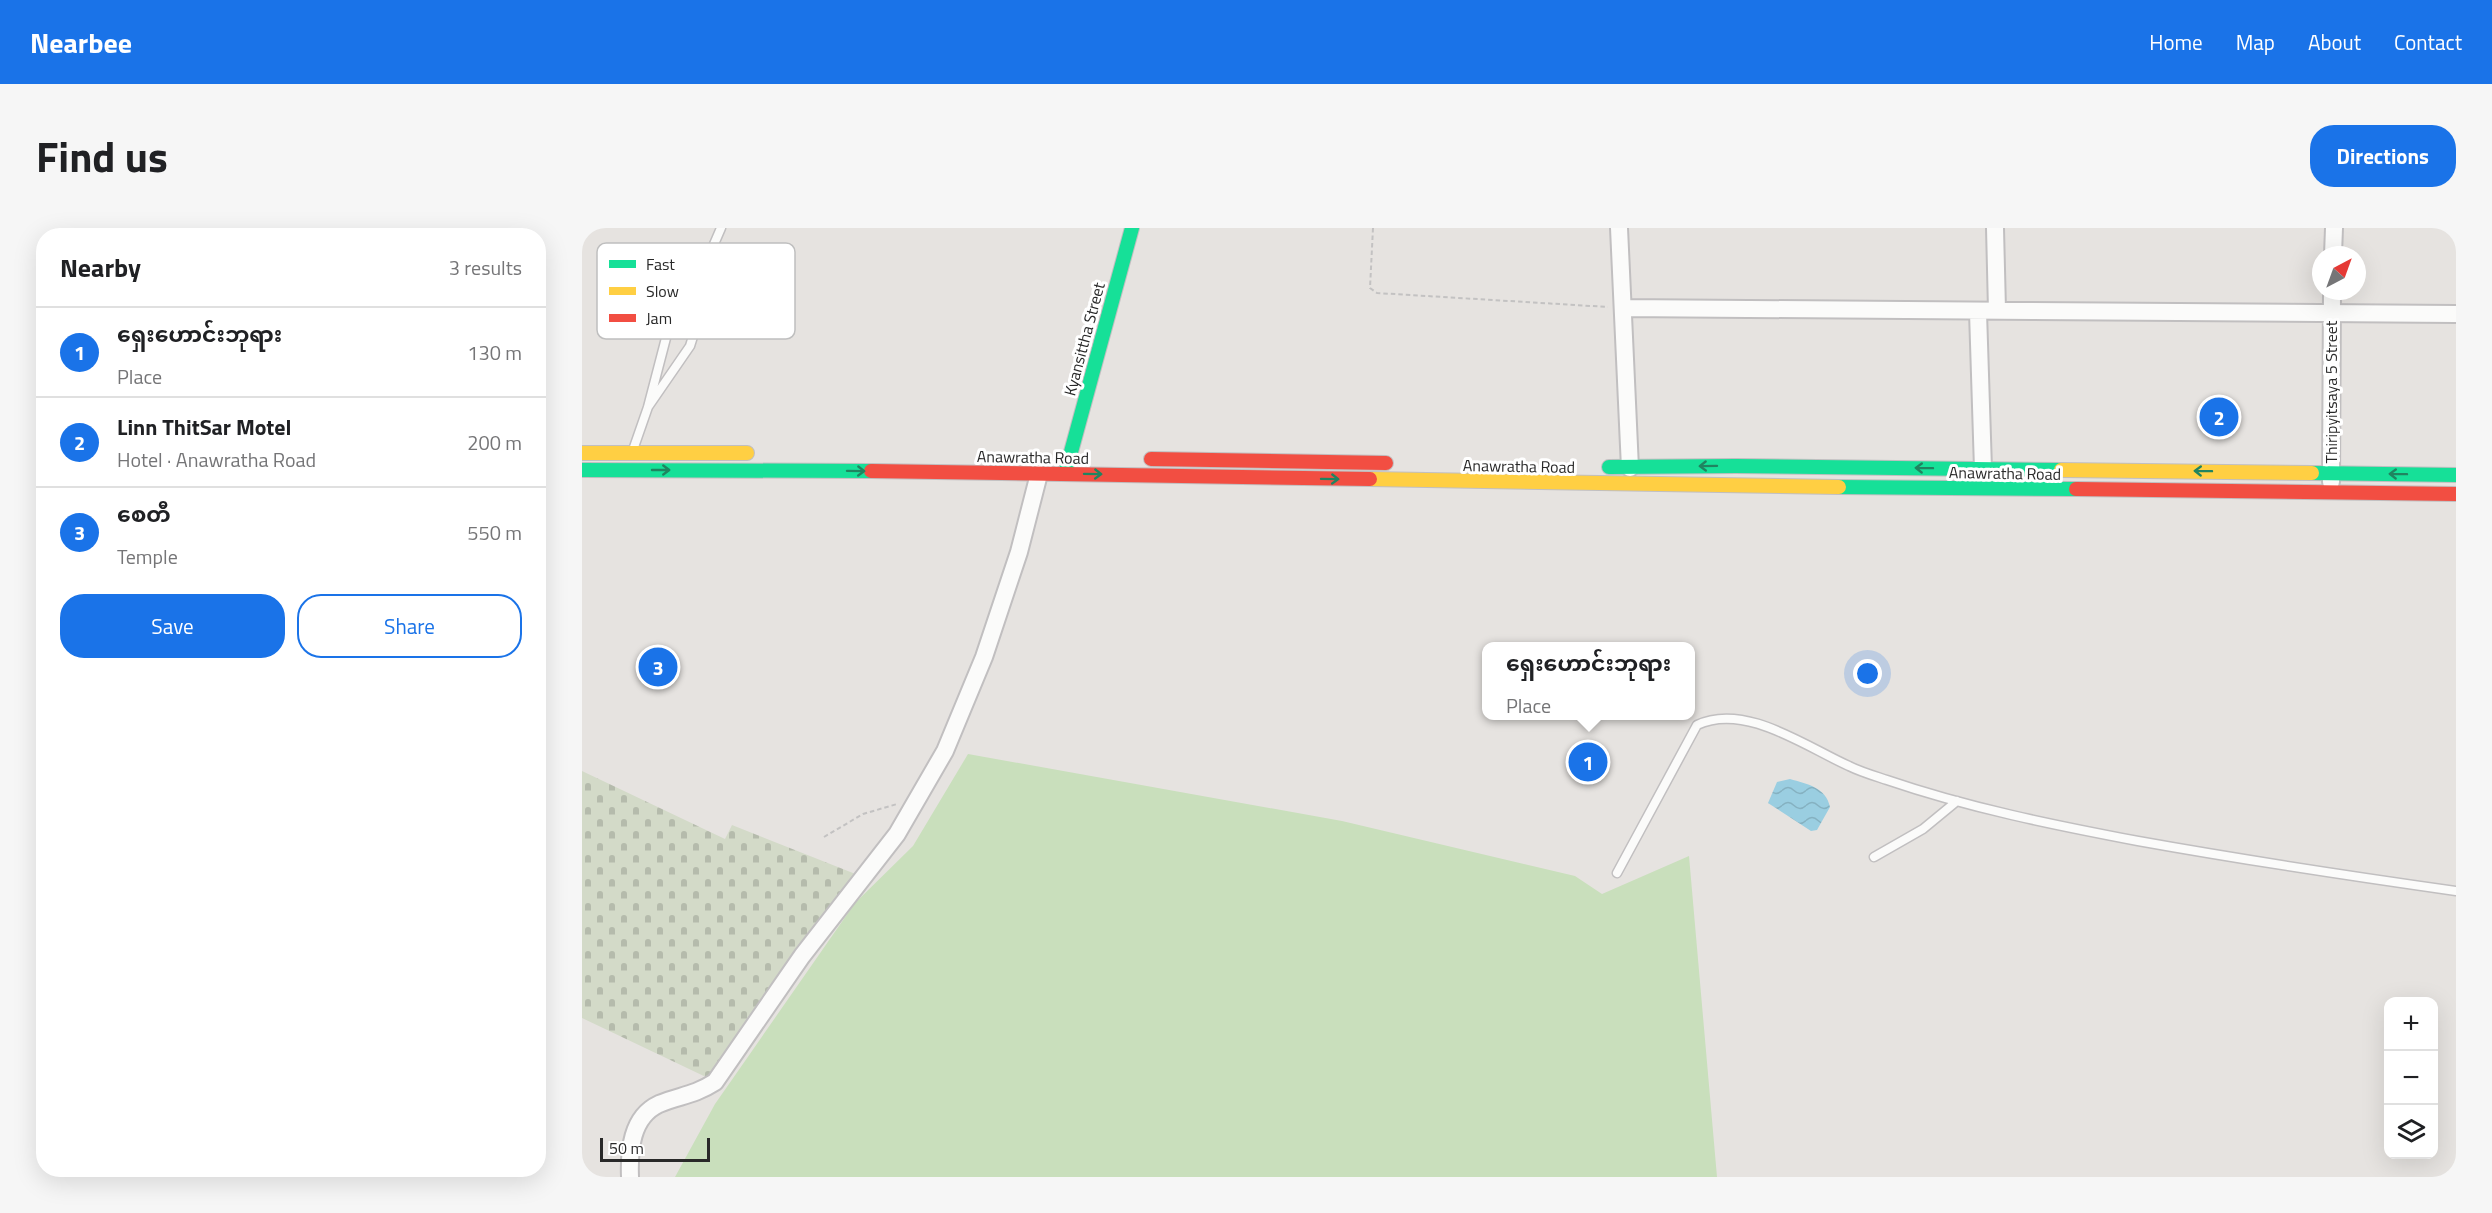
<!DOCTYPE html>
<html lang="en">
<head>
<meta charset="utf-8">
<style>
  body { margin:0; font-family:"Titillium Web","Noto Sans Myanmar",sans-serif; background:#f6f6f6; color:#202124 }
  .controls { position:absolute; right:18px; bottom:18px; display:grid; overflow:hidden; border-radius:12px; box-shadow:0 6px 24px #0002 }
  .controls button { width:54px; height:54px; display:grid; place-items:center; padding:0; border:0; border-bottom:2px solid #e0e0e0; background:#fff; color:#202124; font:30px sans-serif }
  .compass { position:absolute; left:1730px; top:18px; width:54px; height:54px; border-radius:50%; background:#fff; box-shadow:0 6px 24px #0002; rotate:41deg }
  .scale { position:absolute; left:18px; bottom:15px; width:110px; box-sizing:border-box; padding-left:6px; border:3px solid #292929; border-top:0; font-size:16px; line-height:21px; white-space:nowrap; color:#292929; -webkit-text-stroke:4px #fff; paint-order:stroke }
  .you { position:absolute; left:1286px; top:446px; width:21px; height:21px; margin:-15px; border:4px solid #fff; border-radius:50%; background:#1a73e8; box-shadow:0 0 0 9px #1a73e833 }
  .badge { display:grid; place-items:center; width:39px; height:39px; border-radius:50%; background:#1a73e8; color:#fff; font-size:20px; font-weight:700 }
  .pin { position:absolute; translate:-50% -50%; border:3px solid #fff; box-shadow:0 2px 6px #0006 }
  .popup { position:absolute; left:900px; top:414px; width:213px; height:78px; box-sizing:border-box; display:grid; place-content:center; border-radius:12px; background:#fff; filter:drop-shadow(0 2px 4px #0005); font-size:20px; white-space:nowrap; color:#757577 }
  .popup b { font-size:22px; color:#202124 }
  .popup::after { content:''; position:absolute; left:50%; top:100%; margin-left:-12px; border:12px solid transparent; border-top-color:#fff }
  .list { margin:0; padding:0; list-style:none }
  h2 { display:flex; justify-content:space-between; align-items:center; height:78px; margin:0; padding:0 24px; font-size:26px }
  h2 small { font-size:20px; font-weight:400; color:#757577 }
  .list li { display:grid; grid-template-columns:39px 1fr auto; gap:18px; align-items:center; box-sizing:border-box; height:90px; padding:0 24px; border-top:2px solid #e0e0e0 }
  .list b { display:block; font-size:22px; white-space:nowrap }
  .list p { margin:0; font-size:20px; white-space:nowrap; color:#757577 }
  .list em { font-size:20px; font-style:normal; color:#757577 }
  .actions { display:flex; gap:12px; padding:18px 24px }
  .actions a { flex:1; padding:14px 0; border:2px solid #1a73e8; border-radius:24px; text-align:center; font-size:21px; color:#1a73e8 }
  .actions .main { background:#1a73e8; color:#fff }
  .icon { flex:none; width:33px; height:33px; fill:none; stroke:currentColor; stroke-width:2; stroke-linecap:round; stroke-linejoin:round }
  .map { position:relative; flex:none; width:1874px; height:949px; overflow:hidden; border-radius:24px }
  header { display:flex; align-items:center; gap:36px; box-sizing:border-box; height:84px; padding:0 30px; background:#1a73e8; color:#fff }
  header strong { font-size:28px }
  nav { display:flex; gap:33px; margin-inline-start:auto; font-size:21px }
  .intro { display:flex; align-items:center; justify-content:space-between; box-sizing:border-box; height:144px; padding:0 36px }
  h1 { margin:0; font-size:42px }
  .button { padding:15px 27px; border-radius:24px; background:#1a73e8; color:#fff; font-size:21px; font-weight:700 }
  main { display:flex; gap:36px; padding:0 36px }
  aside { flex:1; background:#fff; border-radius:24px; box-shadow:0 6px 24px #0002 }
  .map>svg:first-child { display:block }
  .grass { fill:#c9dfbc }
  .cemetery { fill:url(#cemetery-stones) }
  .water { fill:url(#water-waves) }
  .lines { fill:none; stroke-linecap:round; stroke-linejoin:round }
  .lane-casing { stroke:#c1bfc0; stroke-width:11 }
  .street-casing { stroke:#c1bfc0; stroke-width:20 }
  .fast-casing { stroke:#c1bfc0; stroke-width:16 }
  .slow-casing { stroke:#c1bfc0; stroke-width:16 }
  .jam-casing { stroke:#c1bfc0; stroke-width:16 }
  .path { stroke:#c3c2c2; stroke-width:2; stroke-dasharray:4.5 3; stroke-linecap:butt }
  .lane { stroke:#fbfbfa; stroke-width:8 }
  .street { stroke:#fbfbfa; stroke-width:16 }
  .fast { stroke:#16e098; stroke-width:14 }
  .slow { stroke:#ffcf43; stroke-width:14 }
  .jam { stroke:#f24e42; stroke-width:14 }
  .oneway { stroke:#208460 }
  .labels { text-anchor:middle; stroke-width:6; stroke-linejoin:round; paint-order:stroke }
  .street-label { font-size:16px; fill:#292929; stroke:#fff }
  .key { fill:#fff; stroke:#bfbfbf; stroke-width:1.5 }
  .key-label { font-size:16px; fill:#292929 }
</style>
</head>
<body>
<header>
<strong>Nearbee</strong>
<nav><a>Home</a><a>Map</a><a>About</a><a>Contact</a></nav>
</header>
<div class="intro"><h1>Find us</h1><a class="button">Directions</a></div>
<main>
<aside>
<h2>Nearby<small>3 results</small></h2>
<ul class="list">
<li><span class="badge">1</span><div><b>ရှေးဟောင်းဘုရား</b><p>Place</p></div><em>130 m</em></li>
<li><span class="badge">2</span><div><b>Linn ThitSar Motel</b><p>Hotel · Anawratha Road</p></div><em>200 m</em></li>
<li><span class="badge">3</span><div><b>စေတီ</b><p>Temple</p></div><em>550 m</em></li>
</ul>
<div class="actions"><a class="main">Save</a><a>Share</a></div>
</aside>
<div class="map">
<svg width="1874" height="949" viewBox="0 0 1874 949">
  <defs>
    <pattern id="cemetery-stones" width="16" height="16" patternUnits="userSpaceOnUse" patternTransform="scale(1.5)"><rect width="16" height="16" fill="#d3dac8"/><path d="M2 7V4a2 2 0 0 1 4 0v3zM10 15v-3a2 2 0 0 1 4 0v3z" fill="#b5bbac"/></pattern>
    <pattern id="water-waves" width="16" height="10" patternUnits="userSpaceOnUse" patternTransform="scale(1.5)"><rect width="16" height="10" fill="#9acee1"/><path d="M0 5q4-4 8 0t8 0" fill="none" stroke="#85b1c1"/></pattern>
  </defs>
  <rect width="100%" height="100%" fill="#e6e3e0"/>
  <path class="grass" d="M386,526L760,593L993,648L1020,666L1107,628L1135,949H93L133,876L273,675L331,618Z"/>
  <path class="cemetery" d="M0,543L143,611L150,597L276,647L126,850L0,790Z"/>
  <path class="water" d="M1208,551C1225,556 1244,559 1248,579L1235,602L1229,603L1186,575L1195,554Z"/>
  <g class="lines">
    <g class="lane-casing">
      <path id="lane" d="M66,179L108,118L119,83L120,44L139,0
        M51,222L66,179L96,64
        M1292,629L1341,601L1375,573
        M1035,645L1115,497C1163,474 1224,519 1267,538C1279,544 1293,548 1305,552C1387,580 1472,597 1556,613C1662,632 1768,648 1874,663"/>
    </g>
    <g class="street-casing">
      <path id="street" d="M1037,0L1048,240
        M1413,0L1415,82
        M1751,27L1752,0
        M1041,80L1874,86
        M1396,84L1401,241
        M1749,254L1750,63
        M48,949C47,923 49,889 77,876C99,867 111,868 133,854L220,728L315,606L363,523L402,429L437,324L457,246"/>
    </g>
    <g class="fast-casing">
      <path id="fast" d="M1027,239L1154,238L1479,242
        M0,242L289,243
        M1730,245L1874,247
        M483,246L550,0
        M1257,259L1494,261"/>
    </g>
    <g class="slow-casing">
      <path id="slow" d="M0,225H165
        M1479,242L1730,245
        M788,251L1257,259"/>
    </g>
    <g class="jam-casing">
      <path id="jam" d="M569,231L804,235
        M289,243L788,251
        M1494,261L1874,266"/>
    </g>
    <path class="path" d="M791,0L788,60L795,65L1026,79
      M242,609L281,586L315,576"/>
    <use href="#lane" class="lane"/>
    <use href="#street" class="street"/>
    <use href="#fast" class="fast"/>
    <use href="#slow" class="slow"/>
    <use href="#jam" class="jam"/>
  </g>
  <defs><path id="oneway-shaft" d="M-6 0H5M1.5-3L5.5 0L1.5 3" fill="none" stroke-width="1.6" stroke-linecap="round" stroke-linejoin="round" transform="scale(1.5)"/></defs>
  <g class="oneway">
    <use href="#oneway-shaft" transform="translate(1126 238) rotate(179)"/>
    <use href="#oneway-shaft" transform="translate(1342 240) rotate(-179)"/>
    <use href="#oneway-shaft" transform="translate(79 242)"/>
    <use href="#oneway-shaft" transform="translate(274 243) rotate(1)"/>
    <use href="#oneway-shaft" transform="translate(1621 243) rotate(-179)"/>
    <use href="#oneway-shaft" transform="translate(511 246) rotate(1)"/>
    <use href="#oneway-shaft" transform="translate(1816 246) rotate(-179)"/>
    <use href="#oneway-shaft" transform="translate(748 251) rotate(1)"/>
  </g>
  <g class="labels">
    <g class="street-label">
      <text transform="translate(502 111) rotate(-75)" y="6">Kyansittha Street</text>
      <text transform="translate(1749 164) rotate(-90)" y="6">Thiripyitsaya 5 Street</text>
      <text transform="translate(451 229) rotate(1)" y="6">Anawratha Road</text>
      <text transform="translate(937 238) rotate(1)" y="6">Anawratha Road</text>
      <text transform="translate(1423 245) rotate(1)" y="6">Anawratha Road</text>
    </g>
  </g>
  <rect x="15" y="15" width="198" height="96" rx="9" class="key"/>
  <rect x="27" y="32" width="27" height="8" fill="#16e098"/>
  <rect x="27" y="59" width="27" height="8" fill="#ffcf43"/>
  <rect x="27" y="86" width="27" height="8" fill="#f24e42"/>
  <g class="key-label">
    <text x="64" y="42">Fast</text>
    <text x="64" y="69">Slow</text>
    <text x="64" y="96">Jam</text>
  </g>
</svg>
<div class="controls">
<button>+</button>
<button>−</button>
<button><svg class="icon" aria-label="layers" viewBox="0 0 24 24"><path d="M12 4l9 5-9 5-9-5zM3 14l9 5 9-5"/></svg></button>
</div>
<svg class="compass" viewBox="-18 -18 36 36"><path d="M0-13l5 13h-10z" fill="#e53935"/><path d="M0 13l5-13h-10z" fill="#757577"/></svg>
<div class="scale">50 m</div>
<div class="you"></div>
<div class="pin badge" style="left:1006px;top:534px">1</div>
<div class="popup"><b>ရှေးဟောင်းဘုရား</b>Place</div>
<div class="pin badge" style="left:1637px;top:189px">2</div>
<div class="pin badge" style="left:76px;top:439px">3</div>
</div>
</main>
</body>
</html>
